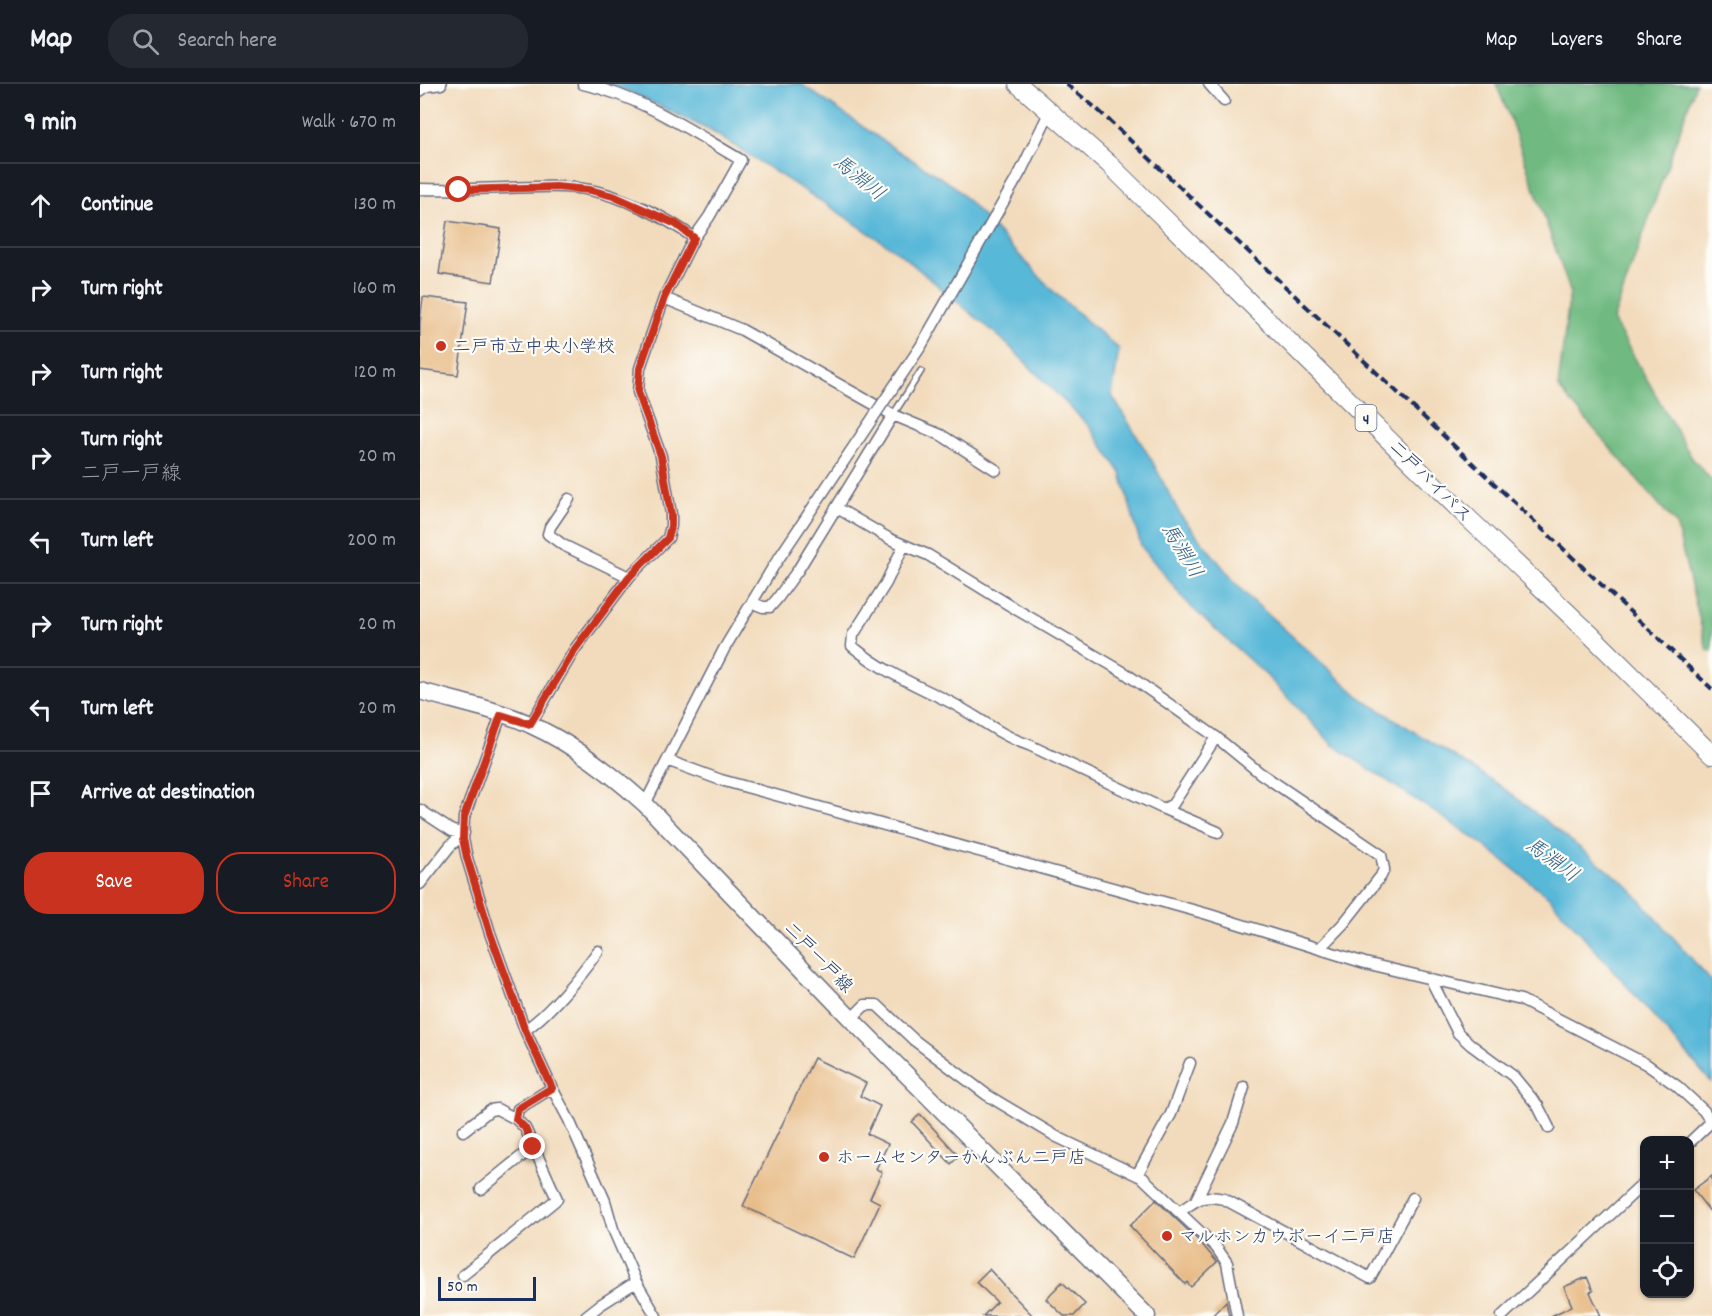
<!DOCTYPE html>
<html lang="en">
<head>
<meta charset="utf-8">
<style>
  body { margin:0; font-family:Dekko,"Klee One",sans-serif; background:#242831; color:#f1f3f6 }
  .controls { position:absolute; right:18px; bottom:18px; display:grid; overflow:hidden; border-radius:12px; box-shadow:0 2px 4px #0004 }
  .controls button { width:54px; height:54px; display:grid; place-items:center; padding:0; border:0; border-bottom:2px solid #363941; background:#171b24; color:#f1f3f6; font:30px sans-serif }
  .scale { position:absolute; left:18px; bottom:15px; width:98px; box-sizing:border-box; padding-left:6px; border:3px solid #1b2f5e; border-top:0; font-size:16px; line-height:21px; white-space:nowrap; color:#1b2f5e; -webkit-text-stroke:4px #fdfcf7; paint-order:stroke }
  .stop { position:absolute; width:18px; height:18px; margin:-14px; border:4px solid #c8321e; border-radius:50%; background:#fff }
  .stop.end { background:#c8321e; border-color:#fff; box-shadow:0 2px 6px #0008 }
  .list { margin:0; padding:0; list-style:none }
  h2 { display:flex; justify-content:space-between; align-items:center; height:78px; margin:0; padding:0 24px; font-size:26px }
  h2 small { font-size:20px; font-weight:400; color:#9ea1a6 }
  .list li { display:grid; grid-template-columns:39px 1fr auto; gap:18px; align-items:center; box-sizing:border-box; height:84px; padding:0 24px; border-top:2px solid #363941 }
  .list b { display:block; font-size:22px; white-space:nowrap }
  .list p { margin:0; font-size:20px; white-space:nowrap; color:#9ea1a6 }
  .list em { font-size:20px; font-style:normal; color:#9ea1a6 }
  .actions { display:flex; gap:12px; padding:18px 24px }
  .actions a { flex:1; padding:14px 0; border:2px solid #c8321e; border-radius:24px; text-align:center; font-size:21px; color:#c8321e }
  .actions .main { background:#c8321e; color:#fff }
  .icon { flex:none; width:33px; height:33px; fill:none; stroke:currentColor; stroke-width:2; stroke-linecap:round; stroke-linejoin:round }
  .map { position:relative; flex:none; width:1292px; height:1232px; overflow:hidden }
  header { display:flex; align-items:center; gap:36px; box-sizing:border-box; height:84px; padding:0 30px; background:#171b24; border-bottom:2px solid #363941 }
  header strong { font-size:28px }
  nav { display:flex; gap:33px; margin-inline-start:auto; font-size:21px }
  .search { width:420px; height:54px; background:#242831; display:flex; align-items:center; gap:15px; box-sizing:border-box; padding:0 21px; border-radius:24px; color:#9ea1a6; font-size:22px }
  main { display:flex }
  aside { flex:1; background:#171b24 }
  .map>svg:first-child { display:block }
  .forest { fill:#70ba81; stroke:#467470; stroke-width:1.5 }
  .water { fill:#59b8d8; stroke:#3a749b; stroke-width:1.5 }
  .building { fill:#e7ba84 }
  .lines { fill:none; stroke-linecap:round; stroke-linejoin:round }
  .service-casing { stroke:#666b7f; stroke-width:8 }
  .minor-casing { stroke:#666b7f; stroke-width:13 }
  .secondary-casing { stroke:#666b7f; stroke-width:19 }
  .trunk-casing { stroke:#666b7f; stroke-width:20 }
  .service { stroke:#fff; stroke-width:5 }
  .minor { stroke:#fff; stroke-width:10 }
  .secondary { stroke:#fff; stroke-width:16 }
  .trunk { stroke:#fff; stroke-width:18 }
  .rail { stroke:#1b2f5e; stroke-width:4; stroke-dasharray:9 4.5; stroke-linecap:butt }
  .minor-bridge-casing { stroke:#666b7f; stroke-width:13; stroke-linecap:butt }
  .minor-bridge { stroke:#fff; stroke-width:10 }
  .route { stroke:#c8321e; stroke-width:8 }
  .poi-dot { fill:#c8321e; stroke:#fdfcf7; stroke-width:2 }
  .labels { text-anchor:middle; stroke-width:4.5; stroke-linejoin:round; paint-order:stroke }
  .shield { fill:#fdfcf7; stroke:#5f6c8c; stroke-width:1.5 }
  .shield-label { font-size:16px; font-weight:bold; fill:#1b2f5e }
  .poi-label { font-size:18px; fill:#1b2f5e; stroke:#fdfcf7; text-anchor:start }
  .street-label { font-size:18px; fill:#1b2f5e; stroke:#fdfcf7 }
  .water-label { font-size:20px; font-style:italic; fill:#315f89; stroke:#fdfcf7 }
</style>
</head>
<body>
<header>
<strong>Map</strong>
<div class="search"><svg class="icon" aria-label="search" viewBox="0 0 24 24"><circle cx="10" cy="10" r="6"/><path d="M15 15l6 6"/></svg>Search here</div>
<nav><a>Map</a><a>Layers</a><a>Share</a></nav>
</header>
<main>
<aside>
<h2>9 min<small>Walk · 670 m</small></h2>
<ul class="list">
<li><svg class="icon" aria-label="ahead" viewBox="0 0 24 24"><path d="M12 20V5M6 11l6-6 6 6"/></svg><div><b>Continue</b></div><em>130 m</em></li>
<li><svg class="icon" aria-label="right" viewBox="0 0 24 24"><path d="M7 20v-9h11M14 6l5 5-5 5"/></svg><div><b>Turn right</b></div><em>160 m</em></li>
<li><svg class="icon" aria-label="right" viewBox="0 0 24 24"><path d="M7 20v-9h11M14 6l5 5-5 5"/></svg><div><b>Turn right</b></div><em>120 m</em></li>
<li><svg class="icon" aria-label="right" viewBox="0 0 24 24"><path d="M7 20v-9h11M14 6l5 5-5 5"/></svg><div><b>Turn right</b><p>二戸一戸線</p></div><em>20 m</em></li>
<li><svg class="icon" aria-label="left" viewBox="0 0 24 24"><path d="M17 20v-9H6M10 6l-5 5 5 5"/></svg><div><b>Turn left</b></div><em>200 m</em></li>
<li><svg class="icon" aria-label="right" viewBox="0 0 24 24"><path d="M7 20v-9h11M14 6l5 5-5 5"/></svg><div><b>Turn right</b></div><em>20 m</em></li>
<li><svg class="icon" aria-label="left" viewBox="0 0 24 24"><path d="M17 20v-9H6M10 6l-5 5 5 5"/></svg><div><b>Turn left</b></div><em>20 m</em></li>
<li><svg class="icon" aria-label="arrive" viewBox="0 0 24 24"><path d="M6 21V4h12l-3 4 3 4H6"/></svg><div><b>Arrive at destination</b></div></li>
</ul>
<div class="actions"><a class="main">Save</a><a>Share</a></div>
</aside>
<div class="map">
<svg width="1292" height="1232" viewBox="0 0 1292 1232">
  <rect width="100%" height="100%" fill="#fdfcf7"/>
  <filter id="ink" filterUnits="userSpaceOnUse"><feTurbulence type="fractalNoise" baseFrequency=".0167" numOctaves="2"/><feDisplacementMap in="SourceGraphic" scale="12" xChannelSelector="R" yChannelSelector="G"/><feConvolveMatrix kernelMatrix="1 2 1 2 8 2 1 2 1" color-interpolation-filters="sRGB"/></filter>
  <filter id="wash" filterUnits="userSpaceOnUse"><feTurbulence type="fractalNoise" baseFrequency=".008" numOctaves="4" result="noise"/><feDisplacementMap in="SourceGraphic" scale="24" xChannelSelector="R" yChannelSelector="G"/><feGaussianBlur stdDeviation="1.35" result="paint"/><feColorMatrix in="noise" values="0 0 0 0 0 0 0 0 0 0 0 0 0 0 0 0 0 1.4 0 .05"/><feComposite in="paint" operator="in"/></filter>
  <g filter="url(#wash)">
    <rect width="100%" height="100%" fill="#f2dbbc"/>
    <path class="forest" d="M1076,0H1276L1193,236L1272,374L1292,397V567L1287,566L1256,440L1138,303L1150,207L1090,34Z"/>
    <path class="water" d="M186,0H381L478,67L534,102L635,209L699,265L692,312L731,375L761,432L823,508L942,615L1081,702L1207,801L1292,898V999L1129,813L1057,756L913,661L846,591L769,521L721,462L701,389L669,342L583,256L479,169L412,124L291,47L213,9Z"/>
    <g id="blocks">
      <path class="building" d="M27,137L81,145L73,198L19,190Z
        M3,213L48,218L38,291L0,286V239Z
        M394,974L446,999L440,1012L460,1022L447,1050L468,1060L456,1085L462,1088L450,1114L460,1119L434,1175L323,1122Z
        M500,1030L539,1072L531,1080L492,1038Z
        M1292,1092V1130L1273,1106Z
        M736,1116L780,1158L797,1178L771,1203L767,1198L765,1200L710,1142Z
        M569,1185L589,1207L613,1232H563L577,1218L556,1198Z
        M1167,1193L1173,1207L1170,1208L1181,1232H1131L1152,1222L1144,1203Z
        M642,1198L665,1220L654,1232H644L626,1215Z
        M806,1217L809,1232H792Z"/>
    </g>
  </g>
  <g filter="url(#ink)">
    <use href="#blocks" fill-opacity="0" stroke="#666b7f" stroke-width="1.5"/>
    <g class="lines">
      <g class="service-casing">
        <path id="service" d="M473,331L501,287"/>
      </g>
      <g class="minor-casing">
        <path id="minor" d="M163,0C220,12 271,47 321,76L289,133L274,154
          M789,0L804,17
          M0,7L7,2L21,0
          M601,87L629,29
          M0,105C29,106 58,105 87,104C115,103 143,101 170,106C204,113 246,133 274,154L244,214L220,284L218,308L241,372L251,430V442L248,454L209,493L155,565L110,641
          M244,214L322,246L473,331L378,486L357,515L350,523H343L333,519
          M473,331L521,351L576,386
          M149,415L130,443L128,450L143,461L209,493
          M417,424L470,455L508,471L599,527L705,589L796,653L840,689L961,771L964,785L961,792L924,839L899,865
          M484,461L466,499L433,551L432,562C465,589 492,599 528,617C556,631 580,652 609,661L744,725L753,720L796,653
          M81,631L44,733L43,755L47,774L70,849L105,946L132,1004L149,1036L185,1117L193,1145L216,1198L236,1232
          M249,677L301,696L787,830L945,879L1101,916L1226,980L1257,1002L1284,1027L1291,1038L1270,1058
          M225,720L304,565L353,483L422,380
          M744,725L798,748
          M0,726L32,747L44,749
          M0,800L30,762L44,749
          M1010,894L1038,949L1051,961L1093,992L1118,1022L1129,1044
          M431,935L445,921H457L494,956L567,1011L637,1053L723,1094L796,1163L807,1179L817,1232
          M105,946C130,929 160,892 178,867
          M43,1047L70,1026L77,1025L96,1035
          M717,1091L751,1030L770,979
          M61,1105L113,1063
          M776,1116L813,1039L824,1003
          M759,1128C777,1116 781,1110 804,1115L950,1194L993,1114
          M43,1191L137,1115L105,1044L96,1035L98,1025L132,1004
          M166,1232L180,1221L216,1198
          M1082,1232L1224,1099"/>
      </g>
      <g class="secondary-casing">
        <path id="secondary" d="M0,607C34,617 80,626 111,641C153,660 192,690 225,720L431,935L727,1232"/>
      </g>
      <g class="trunk-casing">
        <path id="trunk" d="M598,0L689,80L1048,434L1170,550L1292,671"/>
      </g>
      <use href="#service" class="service"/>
      <use href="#minor" class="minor"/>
      <use href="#secondary" class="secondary"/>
      <use href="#trunk" class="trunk"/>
      <path class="rail" d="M646,0L677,25L1292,605"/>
      <g class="minor-bridge-casing">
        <path id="minor-bridge" d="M422,380L501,262L601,87"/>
      </g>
      <use href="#minor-bridge" class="minor-bridge"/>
    </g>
  </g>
  <g class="lines" filter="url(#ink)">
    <path class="route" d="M39,106L136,103L170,106L193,112L256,140L274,154L244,214L220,284L218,308L241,372L251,430V442L248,454L209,493L155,565L110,640L81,631L44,733L43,755L47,774L70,849L105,946L132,1004L98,1025L96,1035L105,1044L113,1063"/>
  </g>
  <g class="poi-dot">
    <circle cx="21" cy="262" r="6"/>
    <circle cx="404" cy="1073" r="6"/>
    <circle cx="747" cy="1152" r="6"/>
  </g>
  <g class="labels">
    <rect class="shield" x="935.5" y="321" width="21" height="26" rx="4.5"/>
    <g class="shield-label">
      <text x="946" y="340">4</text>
    </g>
    <g class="poi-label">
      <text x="33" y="268">二戸市立中央小学校</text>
      <text x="416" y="1079">ホームセンターかんぶん二戸店</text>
      <text x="759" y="1158">マルホンカウボーイ二戸店</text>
    </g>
    <g class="street-label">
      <text transform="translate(1011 397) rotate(45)" y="6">二戸バイパス</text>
      <text transform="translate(399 873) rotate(46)" y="6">二戸一戸線</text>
    </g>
    <g class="water-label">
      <text transform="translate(440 93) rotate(39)" y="7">馬淵川</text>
      <text transform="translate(763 466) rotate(59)" y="7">馬淵川</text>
      <text transform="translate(1133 775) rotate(36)" y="7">馬淵川</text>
    </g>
  </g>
</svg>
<div class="controls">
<button>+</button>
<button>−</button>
<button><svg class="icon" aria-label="locate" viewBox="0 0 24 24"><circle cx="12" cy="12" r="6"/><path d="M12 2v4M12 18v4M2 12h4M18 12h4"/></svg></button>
</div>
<div class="scale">50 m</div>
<div class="stop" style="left:39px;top:106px"></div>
<div class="stop end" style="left:113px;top:1063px"></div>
</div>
</main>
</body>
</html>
